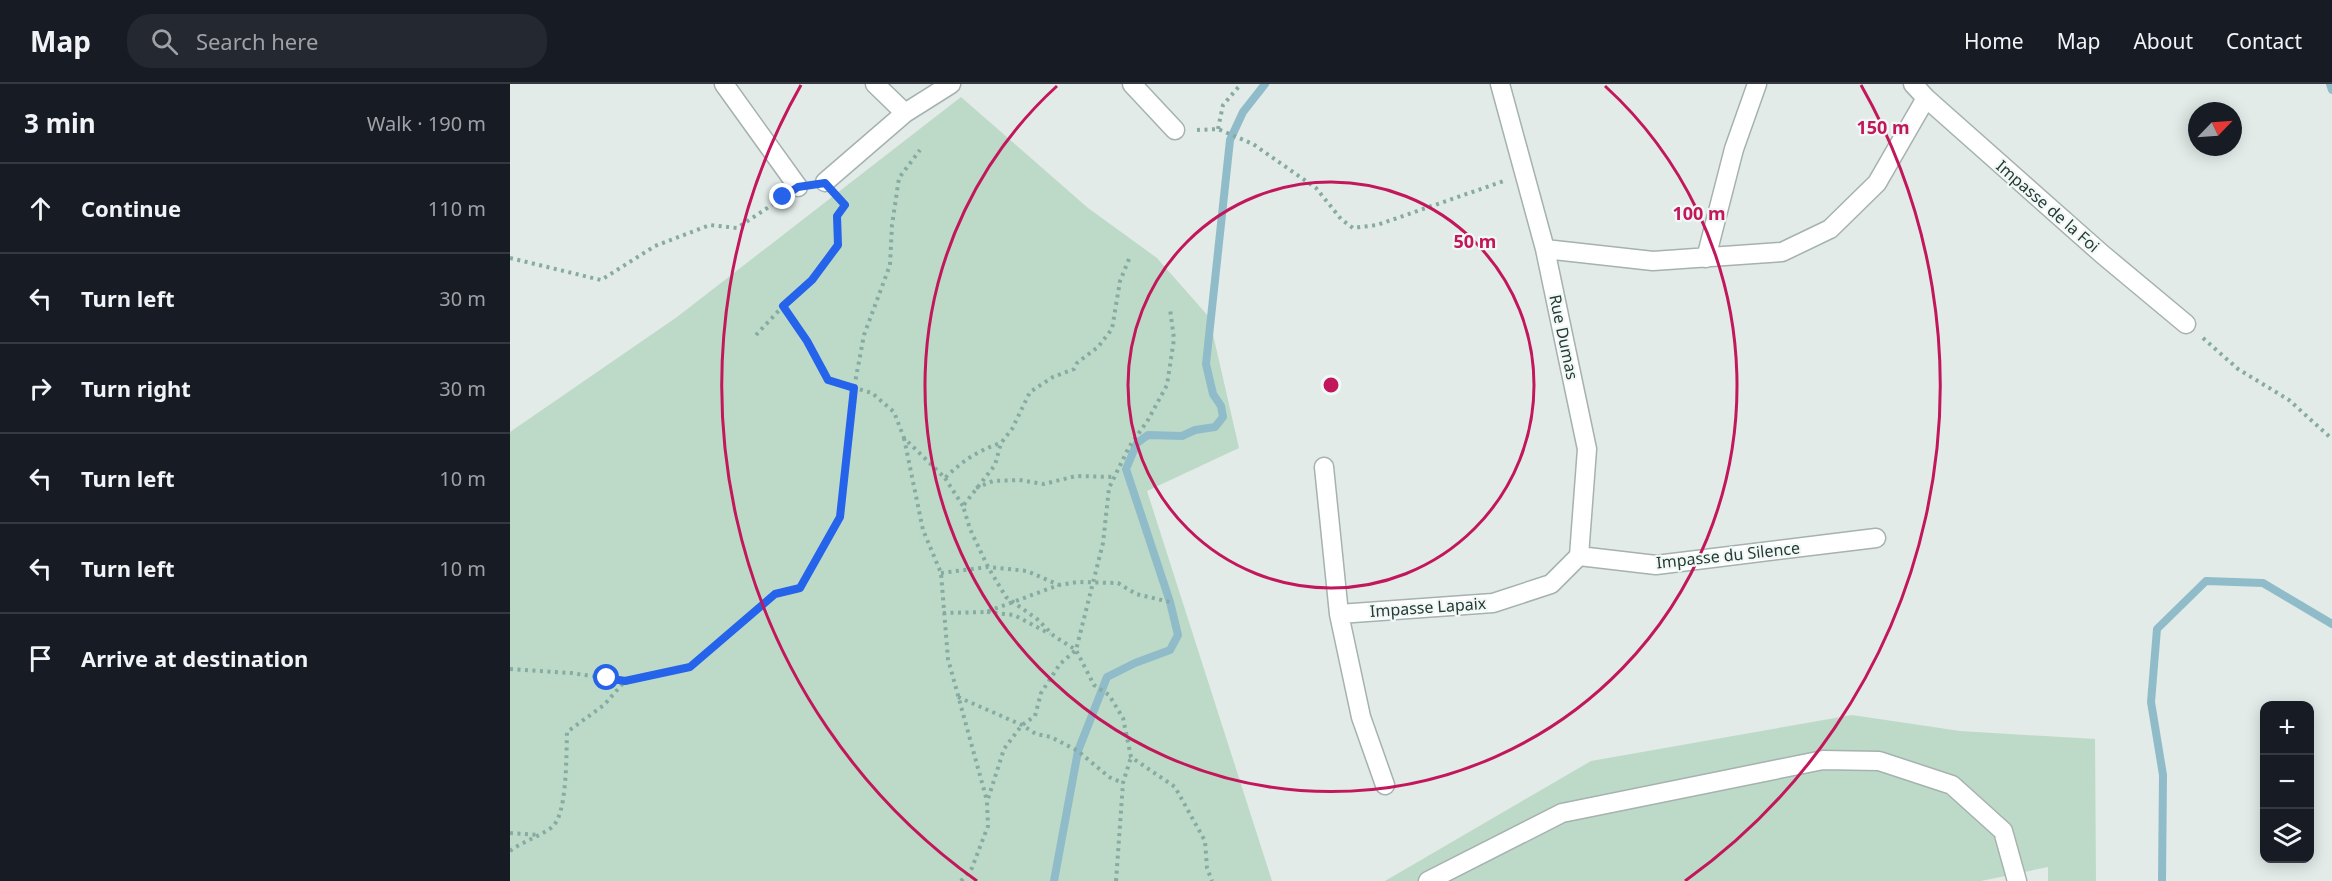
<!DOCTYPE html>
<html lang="en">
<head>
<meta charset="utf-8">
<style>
  body { margin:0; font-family:"Noto Sans",sans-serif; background:#242831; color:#f1f3f6 }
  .controls { position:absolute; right:18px; bottom:18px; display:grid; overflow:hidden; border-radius:12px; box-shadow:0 3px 15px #0003 }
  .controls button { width:54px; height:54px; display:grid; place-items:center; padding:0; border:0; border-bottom:2px solid #363941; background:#171b24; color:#f1f3f6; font:30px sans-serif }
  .compass { position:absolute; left:1678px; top:18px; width:54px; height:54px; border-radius:50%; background:#171b24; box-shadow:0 3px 15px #0003; rotate:65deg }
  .stop { position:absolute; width:18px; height:18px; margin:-14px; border:4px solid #2563eb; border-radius:50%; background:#fff }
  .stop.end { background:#2563eb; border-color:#fff; box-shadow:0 2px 6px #0008 }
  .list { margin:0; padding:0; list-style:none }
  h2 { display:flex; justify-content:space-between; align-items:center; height:78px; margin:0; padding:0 24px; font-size:26px }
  h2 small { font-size:20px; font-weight:400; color:#9ea1a6 }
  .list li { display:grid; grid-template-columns:39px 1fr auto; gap:18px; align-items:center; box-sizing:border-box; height:90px; padding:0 24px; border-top:2px solid #363941 }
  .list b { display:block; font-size:22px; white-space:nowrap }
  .list em { font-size:20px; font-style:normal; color:#9ea1a6 }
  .icon { flex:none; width:33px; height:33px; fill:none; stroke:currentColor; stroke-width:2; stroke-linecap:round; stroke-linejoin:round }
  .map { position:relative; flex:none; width:1822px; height:797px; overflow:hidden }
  header { display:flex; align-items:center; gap:36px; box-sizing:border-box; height:84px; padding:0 30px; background:#171b24; border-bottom:2px solid #363941 }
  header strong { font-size:28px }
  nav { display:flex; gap:33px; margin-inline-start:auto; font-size:21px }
  .search { width:420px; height:54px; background:#242831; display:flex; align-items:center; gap:15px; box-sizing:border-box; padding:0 21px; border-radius:24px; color:#9ea1a6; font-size:22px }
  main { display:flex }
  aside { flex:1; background:#171b24 }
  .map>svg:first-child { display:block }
  .green { fill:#bddac8 }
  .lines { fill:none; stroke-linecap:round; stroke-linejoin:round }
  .stream { stroke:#90bcca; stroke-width:8 }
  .minor-casing { stroke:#a5b2af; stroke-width:21 }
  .path { stroke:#86aba3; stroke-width:4; stroke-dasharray:3 4.5; stroke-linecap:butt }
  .minor { stroke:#fff; stroke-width:18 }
  .route { stroke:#2563eb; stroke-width:8 }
  .ring { fill:none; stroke:#c2185b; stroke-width:3 }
  .labels { text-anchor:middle; stroke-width:4.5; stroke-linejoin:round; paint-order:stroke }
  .street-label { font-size:16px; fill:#243a36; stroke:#f2f8f5 }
  .centre { fill:#c2185b; stroke:#f2f8f5; stroke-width:3 }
  .ring-label { font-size:18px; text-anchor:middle; font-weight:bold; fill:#c2185b; stroke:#f2f8f5; stroke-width:4.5; stroke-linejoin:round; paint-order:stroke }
</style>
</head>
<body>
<header>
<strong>Map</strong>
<div class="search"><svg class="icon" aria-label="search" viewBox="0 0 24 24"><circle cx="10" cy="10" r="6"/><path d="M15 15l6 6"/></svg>Search here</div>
<nav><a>Home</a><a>Map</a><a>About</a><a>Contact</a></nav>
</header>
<main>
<aside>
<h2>3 min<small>Walk · 190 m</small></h2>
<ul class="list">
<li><svg class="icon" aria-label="ahead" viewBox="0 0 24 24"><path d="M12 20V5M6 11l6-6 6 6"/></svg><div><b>Continue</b></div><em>110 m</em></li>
<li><svg class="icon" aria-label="left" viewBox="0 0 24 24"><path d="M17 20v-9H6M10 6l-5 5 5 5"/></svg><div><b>Turn left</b></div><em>30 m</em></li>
<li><svg class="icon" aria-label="right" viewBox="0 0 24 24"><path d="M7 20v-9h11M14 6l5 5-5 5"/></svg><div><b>Turn right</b></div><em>30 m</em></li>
<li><svg class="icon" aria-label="left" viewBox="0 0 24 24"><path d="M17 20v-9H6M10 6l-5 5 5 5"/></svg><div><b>Turn left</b></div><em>10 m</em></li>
<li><svg class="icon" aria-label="left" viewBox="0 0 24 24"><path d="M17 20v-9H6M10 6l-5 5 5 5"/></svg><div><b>Turn left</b></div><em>10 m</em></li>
<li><svg class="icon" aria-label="arrive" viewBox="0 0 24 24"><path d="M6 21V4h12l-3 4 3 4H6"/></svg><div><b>Arrive at destination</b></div></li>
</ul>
</aside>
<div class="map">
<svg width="1822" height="797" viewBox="0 0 1822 797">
  <rect width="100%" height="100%" fill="#e2ebe8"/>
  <path class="green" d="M451,13L578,124L647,174L699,233L729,364L637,407L762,797H0V348L167,233Z
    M1342,631L1450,647L1585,655L1586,797H1538V783L1471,797H875L1081,677Z"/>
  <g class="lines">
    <path class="stream" d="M1820,0L1822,6
      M544,797L568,667L597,593L625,579L660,566L668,551L660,518L616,385L627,359L638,351L672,352L685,346L705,343L713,333L711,322L703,310L696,280L720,56L733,28L755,0
      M1652,797L1653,691L1641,618L1647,545L1696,497L1753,499L1822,540"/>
    <g class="minor-casing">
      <path id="minor" d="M214,0L288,103
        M365,0L395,29
        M622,0L665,46
        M1403,0L1416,14L1592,170L1676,240
        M315,98L395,29L441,0
        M1035,165L1143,177L1272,168L1320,145L1367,99L1416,14
        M1196,174L1224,65L1247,0
        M814,383L829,530L851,633L875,701
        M1069,472L1146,481L1366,454
        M829,530L983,519L1041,500L1069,472L1077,365L1035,165L990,0
        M918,797L1052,729L1313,676L1369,677L1442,701L1493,747L1507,797"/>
    </g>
    <path class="path" d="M708,45L713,21L731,0
      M687,46L708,45L743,60L806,104L831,135L843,144L867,141L994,97
      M0,174L91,196L145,162L200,141L227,144L271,115
      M619,175L610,197L602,245L588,263L567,279L564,285L543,293L520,308L502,345L491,359L485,381L453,422L460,445L478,483L496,513L527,535L544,552L566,566L584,601L599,611L613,634L621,673L665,703L695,757L697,784L702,797
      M273,222L297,257L318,296L362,309L384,328L394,354L435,394C452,377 469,366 491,359
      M246,251L273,222L302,196L328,161L327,132L335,121L330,115
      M1693,254L1728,285L1779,316L1822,355
      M394,354L413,446L431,489L438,575L477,717
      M435,394L453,422
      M466,404L483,397L509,396L534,400L566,392L605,393
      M431,489L478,483L517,487L549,501
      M477,528L504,531L540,550
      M433,529L476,528L549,501L567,498L608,499L626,510L660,518
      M0,585L61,589L115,597L180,583L265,510L290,504L330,433L344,304L354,251L380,181L382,141L389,94L410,66
      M448,613L512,641L526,650L541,653L568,667L599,693L613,699
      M0,749L28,751
      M0,767C12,758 28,753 41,744C58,732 56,669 57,648L94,621L115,597
      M451,797L462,784L478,742L477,718L494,665L512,641L525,632L531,609L550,580L566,566L593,459L599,404L619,363L638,336L657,301L664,255L660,225
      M606,797L613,699L621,673"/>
    <use href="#minor" class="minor"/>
  </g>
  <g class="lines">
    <path class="route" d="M97,594L115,597L180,583L265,510L290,504L330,433L344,304L318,296L297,257L273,222L302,196L328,161L327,132L335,121L315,99L288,103L273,113"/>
  </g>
  <g class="ring">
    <circle cx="821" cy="301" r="203"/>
    <path d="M1095 2A406 406 0 1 1 547 2"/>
    <path d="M467 797A609 609 0 0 1 291 1M1351 1A609 609 0 0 1 1175 797"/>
  </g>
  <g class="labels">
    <g class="street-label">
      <text transform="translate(1538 122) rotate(41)" y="6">Impasse de la Foi</text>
      <text transform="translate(1054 253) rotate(78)" y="6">Rue Dumas</text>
      <text transform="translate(1218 471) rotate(-6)" y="6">Impasse du Silence</text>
      <text transform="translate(918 523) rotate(-4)" y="6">Impasse Lapaix</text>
    </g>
  </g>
  <circle cx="821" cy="301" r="9" class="centre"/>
  <g class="ring-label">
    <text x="1373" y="50">150 m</text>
    <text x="1189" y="136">100 m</text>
    <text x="965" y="164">50 m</text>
  </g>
</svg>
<div class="controls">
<button>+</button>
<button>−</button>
<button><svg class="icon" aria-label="layers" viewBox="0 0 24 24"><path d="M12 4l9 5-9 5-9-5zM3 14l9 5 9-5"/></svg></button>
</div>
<svg class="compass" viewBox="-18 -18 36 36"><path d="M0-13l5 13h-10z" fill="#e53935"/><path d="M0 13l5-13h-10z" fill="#9ea1a6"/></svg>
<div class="stop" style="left:97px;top:594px"></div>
<div class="stop end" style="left:273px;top:113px"></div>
</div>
</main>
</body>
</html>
